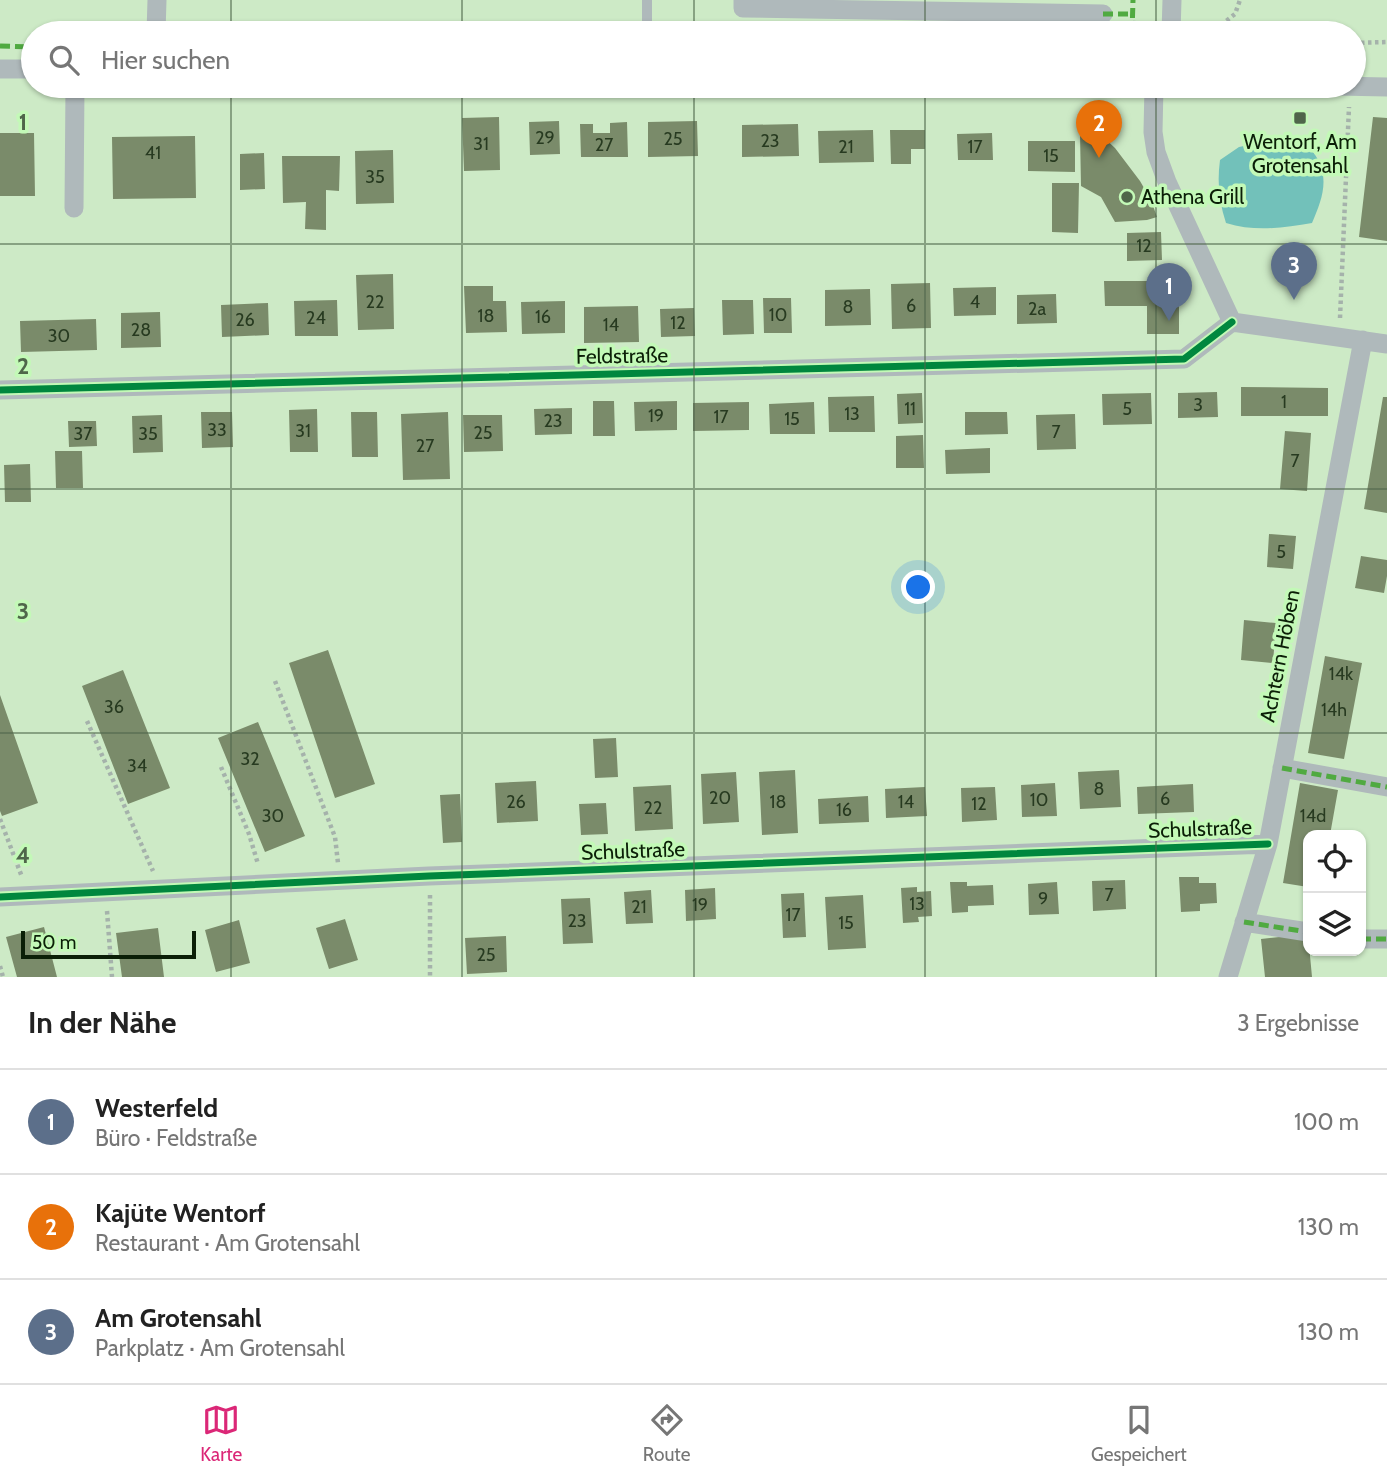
<!DOCTYPE html>
<html lang="de">
<head>
<meta charset="utf-8">
<style>
  body { margin:0; font-family:Cabin,sans-serif; background:#f6f6f6; color:#222 }
  .controls { position:absolute; right:21px; bottom:21px; display:grid; overflow:hidden; border-radius:14px; box-shadow:0 2px 5px #0004 }
  .controls button { width:63px; height:63px; display:grid; place-items:center; padding:0; border:0; border-bottom:2px solid #e0e0e0; background:#fff; color:#222; font:35px sans-serif }
  .scale { position:absolute; left:21px; bottom:18px; width:175px; box-sizing:border-box; padding-left:7px; border:4px solid #0b1f07; border-top:0; font-size:19px; line-height:24px; white-space:nowrap; color:#0b1f07; -webkit-text-stroke:5px #c3f9b7; paint-order:stroke }
  .you { position:absolute; left:919px; top:588px; width:24px; height:24px; margin:-18px; border:5px solid #fff; border-radius:50%; background:#1a73e8; box-shadow:0 0 0 10px #1a73e833 }
  .badge { display:grid; place-items:center; width:46px; height:46px; border-radius:50%; background:#db2777; color:#fff; font-size:23px; font-weight:700 }
  .pin { position:absolute; translate:-50% -58px; filter:drop-shadow(0 2px 4px #0008) }
  .pin::after { content:''; position:absolute; top:37px; width:24px; height:21px; background:inherit; clip-path:polygon(0 0,100% 0,50% 100%) }
  .list { margin:0; padding:0; list-style:none }
  h2 { display:flex; justify-content:space-between; align-items:center; height:91px; margin:0; padding:0 28px; font-size:30px }
  h2 small { font-size:23px; font-weight:400; color:#767676 }
  .list li { display:grid; grid-template-columns:46px 1fr auto; gap:21px; align-items:center; box-sizing:border-box; height:105px; padding:0 28px; border-top:2px solid #e0e0e0 }
  .list b { display:block; font-size:26px; white-space:nowrap }
  .list p { margin:0; font-size:23px; white-space:nowrap; color:#767676 }
  .list em { font-size:23px; font-style:normal; color:#767676 }
  .icon { flex:none; width:38px; height:38px; fill:none; stroke:currentColor; stroke-width:2; stroke-linecap:round; stroke-linejoin:round }
  .map { position:relative; flex:none; width:1387px; height:977px; overflow:hidden }
  .search { position:absolute; background:#fff; box-shadow:0 2px 5px #0004; left:21px; right:21px; top:21px; height:77px; display:flex; align-items:center; gap:18px; box-sizing:border-box; padding:0 24px; border-radius:38px; color:#767676; font-size:26px }
  .sheet { height:406px; background:#fff }
  nav { display:flex; justify-content:space-around; align-items:center; box-sizing:border-box; height:98px; border-top:2px solid #e0e0e0; background:#fff; font-size:19px; color:#767676 }
  nav a { display:grid; justify-items:center; gap:4px }
  nav .on { color:#db2777 }
  .map>svg:first-child { display:block }
  .water { fill:#72c1ba }
  .building { fill:#7a8b6a }
  .lines { fill:none; stroke-linecap:round; stroke-linejoin:round }
  .path { stroke:#a5b2ab; stroke-width:4.5; stroke-dasharray:3.5 3.5; stroke-linecap:butt }
  .lane { stroke:#afb9bb; stroke-width:10 }
  .street { stroke:#afb9bb; stroke-width:19 }
  .quiet { stroke:#50aa41; stroke-width:5; stroke-dasharray:10 5; stroke-linecap:butt }
  .cycleway-casing { stroke:#c3f9b7; stroke-width:11 }
  .cycleway { stroke:#00873e; stroke-width:7 }
  .grid { fill:none; stroke:#4f664a; stroke-width:2; stroke-opacity:0.55 }
  .poi-dot { fill:#4f664a; stroke:#c3f9b7; stroke-width:2.5 }
  .labels { text-anchor:middle; stroke-width:7; stroke-linejoin:round; paint-order:stroke }
  .number-label { font-size:18px; fill:#273a20 }
  .poi-label { font-size:21px; fill:#0b1f07; stroke:#c3f9b7 }
  .street-label { font-size:21px; fill:#0b1f07; stroke:#c3f9b7 }
  .grid-label { font-size:23px; text-anchor:middle; font-weight:bold; fill:#4f664a; stroke:#c3f9b7; stroke-width:7; stroke-linejoin:round; paint-order:stroke }
</style>
</head>
<body>
<div class="map">
<svg width="1387" height="977" viewBox="0 0 1387 977">
  <rect width="100%" height="100%" fill="#cdeac6"/>
  <path class="water" d="M1303,141C1307,146 1314,152 1317,158C1330,180 1321,202 1312,223C1283,228 1255,232 1226,223C1219,202 1217,182 1220,160L1239,147L1263,142Z"/>
  <path class="building" d="M499,117L500,170L464,171L462,118Z
    M1373,117L1387,118V241L1359,237Z
    M559,121L560,154L530,155L529,122Z
    M697,121L698,156L648,157V122Z
    M627,122L628,157H581L580,124H593V133H610V123Z
    M798,124L799,156L742,157V125Z
    M873,130L874,162L819,163L818,131Z
    M890,130H925V149H911V164H891Z
    M0,133H34L35,196H0Z
    M992,133L993,160H958L957,134Z
    M1080,134H1100L1115,148L1140,181L1151,200L1157,217L1147,220L1115,222L1101,197L1081,186Z
    M195,136L196,198L113,199L112,137Z
    M1028,141H1075V172L1028,171Z
    M393,150L394,203L356,204L355,151Z
    M264,153L265,189L240,190V154Z
    M282,156H340L339,191L326,190V230L305,229L306,202L283,203Z
    M1052,183H1079L1078,233L1052,232Z
    M1161,232L1162,260L1127,261V233Z
    M393,274L394,329L358,330L356,275Z
    M1104,281H1179V334H1147V306H1105Z
    M930,283L931,328L892,329L891,284Z
    M464,286H493V301H506L507,332L466,333Z
    M996,287V315L954,316L953,288Z
    M870,289L871,325L825,326V290Z
    M1056,294L1057,323L1017,324V295Z
    M763,298H791L792,333H764Z
    M337,300L338,336H295L294,301Z
    M722,300H753L754,334L723,335Z
    M565,301V333L522,334L521,302Z
    M268,303L269,335L222,337L221,305Z
    M638,306L639,342L584,343V307Z
    M694,308L695,336L661,337L660,309Z
    M160,312L161,347L121,348V313Z
    M96,319L97,350L21,352L20,321Z
    M1241,387L1328,388V416H1241Z
    M1217,392L1218,417L1178,418V393Z
    M922,393L923,423L898,424L897,394Z
    M1151,393L1152,424L1103,425L1102,394Z
    M874,396L875,432H829L828,397Z
    M1383,397H1387V513L1364,509Z
    M593,401H614L615,436H593Z
    M677,401V430L635,431L634,402Z
    M749,402V430L693,431V403Z
    M814,402L815,434H770L769,404Z
    M572,408V434L535,435L534,409Z
    M317,409L318,452H290L289,410Z
    M201,412H232L233,447L202,448Z
    M351,412H377L378,457H352Z
    M448,412L450,479L403,480L401,414Z
    M965,412H1007L1008,434L965,435Z
    M1075,414L1076,449L1037,450L1036,415Z
    M162,415L163,452L133,453L132,416Z
    M463,415H502L503,451L464,452Z
    M68,421H96L97,446L69,447Z
    M1285,431L1311,433L1307,491L1280,489Z
    M923,435L924,468H896V436Z
    M990,448V473L946,474L945,450Z
    M55,451H82L83,488H56Z
    M30,464L31,502H5L4,465Z
    M1269,534L1296,536L1293,569L1267,567Z
    M1361,556L1387,560V576L1384,593L1355,588Z
    M1244,620L1276,623L1273,663L1241,660Z
    M328,650L375,784L335,798L289,663Z
    M1325,656L1362,663L1344,759L1308,753Z
    M123,670L170,788L128,804L82,686Z
    M0,695L38,803L2,816L0,811Z
    M258,722L305,836L265,852L218,738Z
    M616,738L618,777L595,778L593,739Z
    M795,770L798,833L762,835L759,772Z
    M1119,770L1121,807L1080,809L1078,772Z
    M736,772L739,822L703,824L701,774Z
    M536,781L538,821L497,823L495,783Z
    M1055,783L1057,816L1022,817L1021,785Z
    M1300,783L1338,790L1330,835H1308V887L1283,883Z
    M1193,784L1194,812L1138,814L1137,787Z
    M671,785L673,829L635,831L633,787Z
    M925,787L927,816L886,818L885,789Z
    M995,787L997,820L962,822L961,788Z
    M460,794L462,842L443,843L440,795Z
    M868,796L869,822L819,824L818,799Z
    M606,803L608,834L581,835L579,804Z
    M1179,877H1199V883H1216L1217,903L1200,904V911L1181,912Z
    M1125,880L1126,909L1093,911L1092,881Z
    M950,882H967V886L993,885L994,905L968,906V912L952,913Z
    M1057,882L1059,914L1029,915L1028,884Z
    M917,887V892L931,891L932,916L918,917L919,922L903,923L901,888Z
    M715,888L716,919L686,921L685,890Z
    M651,890L653,923L626,924L624,892Z
    M804,893L806,937L783,938L781,894Z
    M863,895L866,948L828,950L825,897Z
    M590,898L593,943L563,944L561,899Z
    M345,919L358,960L329,969L316,928Z
    M239,920L250,963L216,972L205,930Z
    M44,927L57,977H17L6,937Z
    M158,928L164,977H122L116,933Z
    M1308,934L1312,977H1265L1261,939Z
    M506,936L507,972L467,974L465,938Z"/>
  <g class="lines">
    <path class="path" d="M1133,23L1151,24
      M1191,24L1221,25L1230,33
      M1221,25L1235,14L1240,0
      M1354,43L1387,42
      M1340,318L1349,107
      M275,681L335,837L338,863
      M87,721L153,871
      M221,767L249,834L258,864
      M0,819L22,877
      M430,895V977
      M107,911L112,977
      M0,966L3,977"/>
    <path class="lane" d="M647,33V0"/>
    <path class="street" d="M743,0V8L1103,14
      M156,33L157,0
      M1171,33L1172,0
      M0,69H33
      M1154,86L1153,132L1156,152L1167,182L1232,322L1387,344
      M1337,86L1387,87
      M74,208L75,86
      M0,390L1184,359L1232,322
      M1282,768L1387,787
      M0,897L429,876L1268,844
      M1244,922L1308,932
      M1361,939H1387
      M1228,977L1268,844L1363,340"/>
    <path class="quiet" d="M1103,14H1133
      M1132,33L1133,0
      M0,46L33,47
      M1282,768L1387,787
      M1244,922L1308,932
      M1361,939H1387"/>
    <g class="cycleway-casing">
      <path id="cycleway" d="M0,390L1184,359L1232,322
        M0,897L429,876L1268,844"/>
    </g>
    <use href="#cycleway" class="cycleway"/>
  </g>
  <path class="grid" d="M231,0V33M462,0V33M694,0V33M925,0V33M1156,0V33M231,86V977M462,86V977M694,86V977M925,86V977M1156,86V977M0,244H1387M0,489H1387M0,733H1387"/>
  <g class="poi-dot">
    <rect x="1293" y="111" width="14" height="14" rx="3.5"/>
    <circle cx="1127" cy="197" r="7"/>
  </g>
  <g class="labels">
    <g class="number-label">
      <text x="545" y="144">29</text>
      <text x="673" y="145">25</text>
      <text x="770" y="147">23</text>
      <text x="481" y="150">31</text>
      <text x="604" y="151">27</text>
      <text x="846" y="153">21</text>
      <text x="975" y="153">17</text>
      <text x="153" y="159">41</text>
      <text x="1051" y="162">15</text>
      <text x="375" y="183">35</text>
      <text x="1144" y="252">12</text>
      <text x="375" y="308">22</text>
      <text x="975" y="308">4</text>
      <text x="911" y="312">6</text>
      <text x="848" y="313">8</text>
      <text x="1037" y="315">2a</text>
      <text x="778" y="321">10</text>
      <text x="486" y="322">18</text>
      <text x="543" y="323">16</text>
      <text x="316" y="324">24</text>
      <text x="245" y="326">26</text>
      <text x="678" y="329">12</text>
      <text x="611" y="331">14</text>
      <text x="141" y="336">28</text>
      <text x="59" y="342">30</text>
      <text x="1284" y="408">1</text>
      <text x="1198" y="411">3</text>
      <text x="910" y="415">11</text>
      <text x="1127" y="415">5</text>
      <text x="852" y="420">13</text>
      <text x="656" y="422">19</text>
      <text x="721" y="423">17</text>
      <text x="792" y="425">15</text>
      <text x="553" y="427">23</text>
      <text x="217" y="436">33</text>
      <text x="303" y="437">31</text>
      <text x="1056" y="438">7</text>
      <text x="483" y="439">25</text>
      <text x="83" y="440">37</text>
      <text x="148" y="440">35</text>
      <text x="425" y="452">27</text>
      <text x="1295" y="467">7</text>
      <text x="1281" y="558">5</text>
      <text x="1341" y="680">14k</text>
      <text x="114" y="713">36</text>
      <text x="1334" y="716">14h</text>
      <text x="250" y="765">32</text>
      <text x="137" y="772">34</text>
      <text x="1099" y="795">8</text>
      <text x="720" y="804">20</text>
      <text x="1165" y="805">6</text>
      <text x="1039" y="806">10</text>
      <text x="516" y="808">26</text>
      <text x="778" y="808">18</text>
      <text x="906" y="808">14</text>
      <text x="979" y="810">12</text>
      <text x="653" y="814">22</text>
      <text x="844" y="816">16</text>
      <text x="273" y="822">30</text>
      <text x="1313" y="822">14d</text>
      <text x="1109" y="901">7</text>
      <text x="1043" y="905">9</text>
      <text x="917" y="910">13</text>
      <text x="700" y="911">19</text>
      <text x="639" y="913">21</text>
      <text x="793" y="921">17</text>
      <text x="577" y="927">23</text>
      <text x="846" y="929">15</text>
      <text x="486" y="961">25</text>
    </g>
    <g class="poi-label">
      <text x="1300" y="149">Wentorf, Am<tspan x="1300" dy="24">Grotensahl</tspan></text>
      <text x="1141" y="204" text-anchor="start">Athena Grill</text>
    </g>
    <g class="street-label">
      <text transform="translate(622 356) rotate(-1)" y="7">Feldstraße</text>
      <text transform="translate(1280 656) rotate(-79)" y="7">Achtern Höben</text>
      <text transform="translate(1200 829) rotate(-2)" y="7">Schulstraße</text>
      <text transform="translate(633 851) rotate(-2)" y="7">Schulstraße</text>
    </g>
  </g>
  <g class="grid-label">
    <text x="23" y="130">1</text>
    <text x="23" y="374">2</text>
    <text x="23" y="619">3</text>
    <text x="23" y="863">4</text>
  </g>
</svg>
<div class="controls">
<button><svg class="icon" aria-label="locate" viewBox="0 0 24 24"><circle cx="12" cy="12" r="6"/><path d="M12 2v4M12 18v4M2 12h4M18 12h4"/></svg></button>
<button><svg class="icon" aria-label="layers" viewBox="0 0 24 24"><path d="M12 4l9 5-9 5-9-5zM3 14l9 5 9-5"/></svg></button>
</div>
<div class="scale">50 m</div>
<div class="you"></div>
<div class="pin badge" style="left:1169px;top:321px;background:#5c6f8a">1</div>
<div class="pin badge" style="left:1099px;top:158px;background:#e8710a">2</div>
<div class="pin badge" style="left:1294px;top:300px;background:#5c6f8a">3</div>
<div class="search"><svg class="icon" aria-label="search" viewBox="0 0 24 24"><circle cx="10" cy="10" r="6"/><path d="M15 15l6 6"/></svg>Hier suchen</div>
</div>
<section class="sheet">
<h2>In der Nähe<small>3 Ergebnisse</small></h2>
<ul class="list">
<li><span class="badge" style="background:#5c6f8a">1</span><div><b>Westerfeld</b><p>Büro · Feldstraße</p></div><em>100 m</em></li>
<li><span class="badge" style="background:#e8710a">2</span><div><b>Kajüte Wentorf</b><p>Restaurant · Am Grotensahl</p></div><em>130 m</em></li>
<li><span class="badge" style="background:#5c6f8a">3</span><div><b>Am Grotensahl</b><p>Parkplatz · Am Grotensahl</p></div><em>130 m</em></li>
</ul>
</section>
<nav>
<a class="on"><svg class="icon" aria-label="map" viewBox="0 0 24 24"><path d="M3 6l6-2 6 2 6-2v14l-6 2-6-2-6 2zM9 4v14M15 6v14"/></svg>Karte</a>
<a><svg class="icon" aria-label="directions" viewBox="0 0 24 24"><path d="M12 3l9 9-9 9-9-9zM9 14v-3h6M13 9l2 2-2 2"/></svg>Route</a>
<a><svg class="icon" aria-label="saved" viewBox="0 0 24 24"><path d="M7 4h10v16l-5-4-5 4z"/></svg>Gespeichert</a>
</nav>
</body>
</html>
